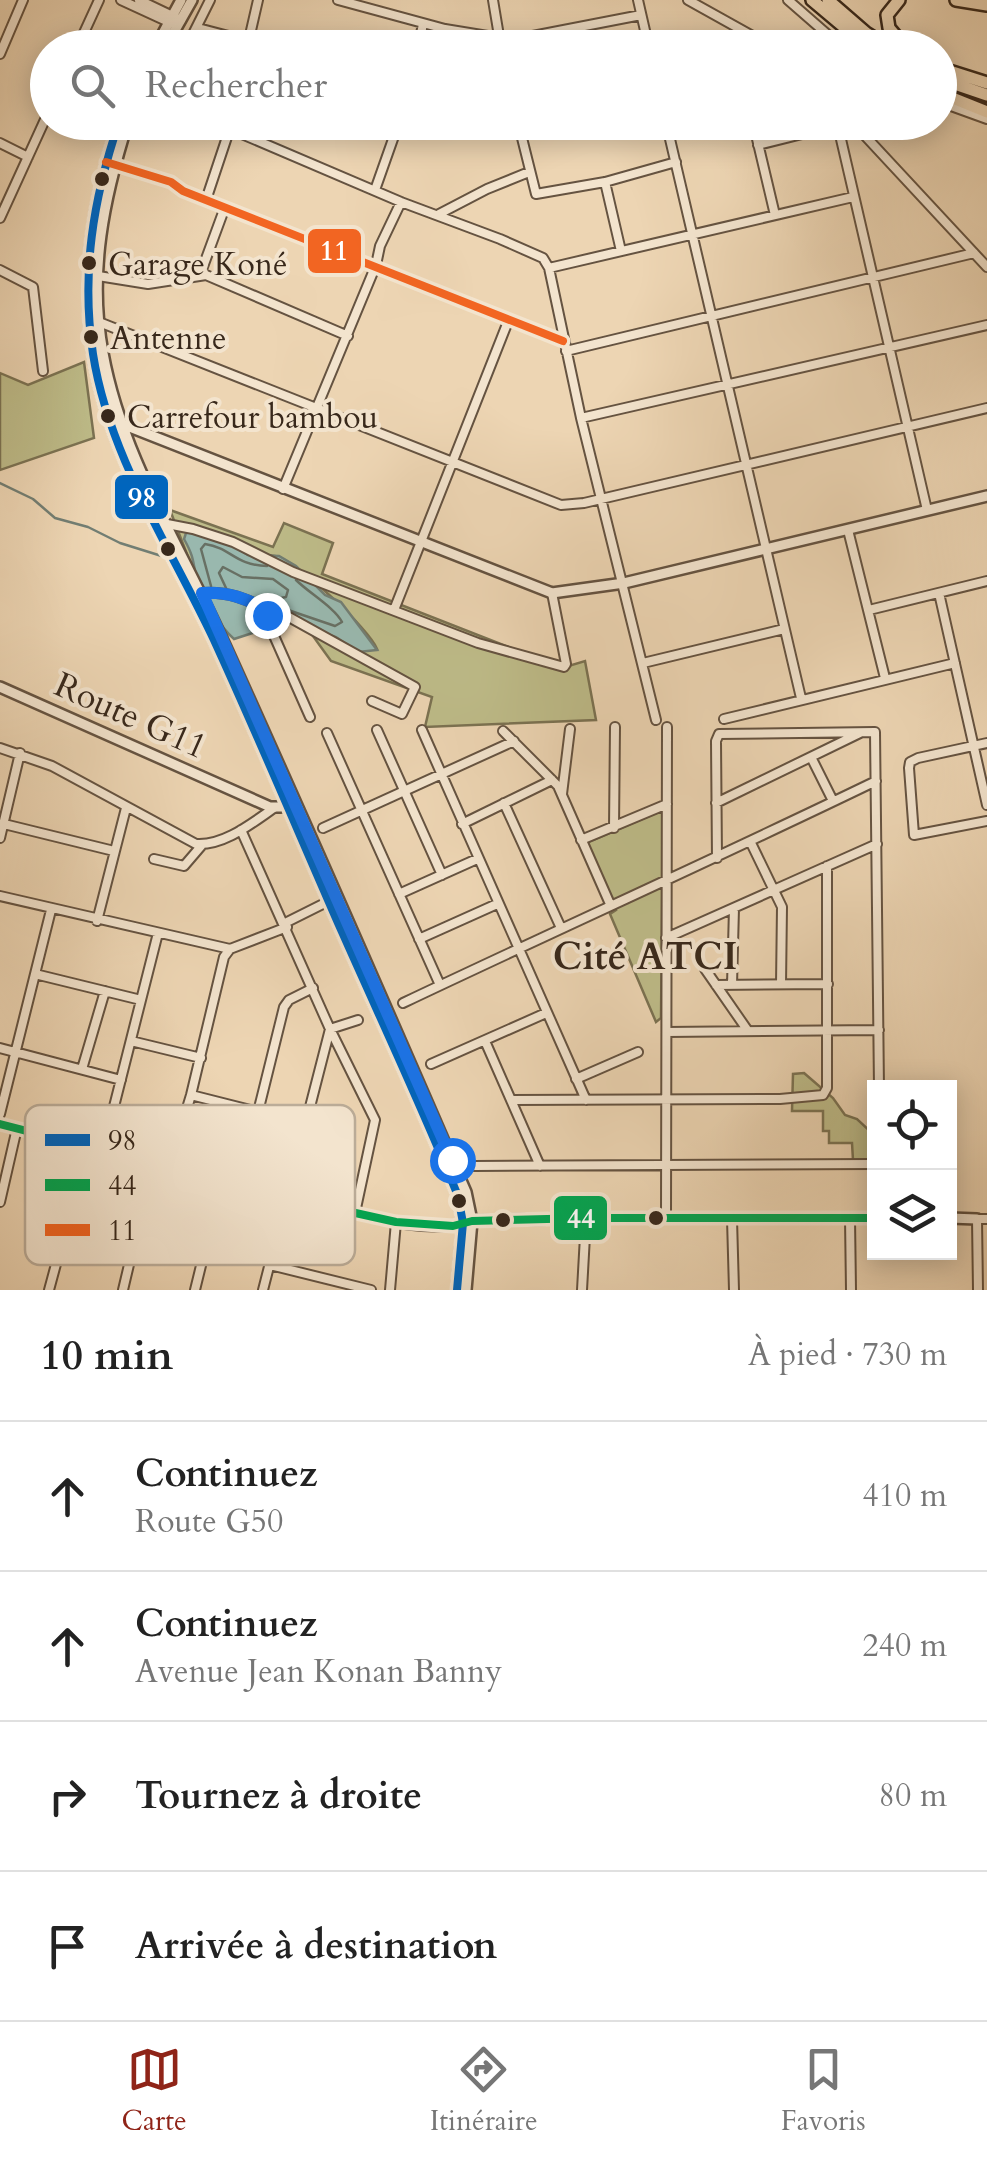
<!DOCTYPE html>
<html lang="fr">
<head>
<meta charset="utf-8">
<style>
  body { margin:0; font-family:Cardo,serif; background:#f2f2f2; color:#222 }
  .controls { position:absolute; right:30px; bottom:30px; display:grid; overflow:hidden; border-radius:0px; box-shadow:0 5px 25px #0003 }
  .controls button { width:90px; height:90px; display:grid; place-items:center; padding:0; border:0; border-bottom:2px solid #e0e0e0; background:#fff; color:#222; font:50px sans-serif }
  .stop { position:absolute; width:30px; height:30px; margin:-22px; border:8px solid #1a73e8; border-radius:50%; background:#fff }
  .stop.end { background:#1a73e8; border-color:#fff; box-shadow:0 2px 10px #0008 }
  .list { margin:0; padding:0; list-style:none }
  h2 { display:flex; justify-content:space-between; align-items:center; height:130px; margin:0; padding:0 40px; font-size:42px }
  h2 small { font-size:32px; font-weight:400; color:#767676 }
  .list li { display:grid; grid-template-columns:65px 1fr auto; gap:30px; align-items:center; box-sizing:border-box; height:150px; padding:0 40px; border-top:2px solid #e0e0e0 }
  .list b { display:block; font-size:38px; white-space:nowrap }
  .list p { margin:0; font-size:32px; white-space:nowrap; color:#767676 }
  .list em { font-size:32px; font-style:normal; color:#767676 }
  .icon { flex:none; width:55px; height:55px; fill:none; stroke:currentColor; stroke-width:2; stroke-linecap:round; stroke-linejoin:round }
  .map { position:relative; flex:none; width:987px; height:1290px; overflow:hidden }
  .search { position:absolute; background:#fff; box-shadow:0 5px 25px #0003; left:30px; right:30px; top:30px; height:110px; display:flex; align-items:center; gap:25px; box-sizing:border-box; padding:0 35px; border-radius:55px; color:#767676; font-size:38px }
  .sheet { height:730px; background:#fff }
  nav { display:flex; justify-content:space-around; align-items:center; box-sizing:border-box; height:140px; border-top:2px solid #e0e0e0; background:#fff; font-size:28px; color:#767676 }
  nav a { display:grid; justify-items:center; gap:5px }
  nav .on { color:#8f2418 }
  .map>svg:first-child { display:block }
  .green { fill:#bebc89; stroke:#7b7252; stroke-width:2.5 }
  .water { fill:#99b8ae; stroke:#727e73; stroke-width:2.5 }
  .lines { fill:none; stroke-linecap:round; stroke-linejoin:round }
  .shore { stroke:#687064; stroke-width:2.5 }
  .stream { stroke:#727e73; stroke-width:2.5 }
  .minor-casing { stroke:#655341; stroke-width:12 }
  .tertiary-casing { stroke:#655341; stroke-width:14 }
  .trunk-casing { stroke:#38281b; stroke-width:16 }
  .minor { stroke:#f3e4ce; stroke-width:8 }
  .tertiary { stroke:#f3e4ce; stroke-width:9 }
  .trunk { stroke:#edd5b3; stroke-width:11 }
  .bus-1-casing { stroke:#f3e4ce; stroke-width:15 }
  .bus-2-casing { stroke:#f3e4ce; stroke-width:15 }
  .bus-3-casing { stroke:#f3e4ce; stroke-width:15 }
  .bus-1 { stroke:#0065bd; stroke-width:8 }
  .bus-2 { stroke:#00a651; stroke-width:8 }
  .bus-3 { stroke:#f26522; stroke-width:8 }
  .route { stroke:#1a73e8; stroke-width:12 }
  .bus-dot { fill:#38281b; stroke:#f3e4ce; stroke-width:4 }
  .labels { text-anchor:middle; stroke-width:8; stroke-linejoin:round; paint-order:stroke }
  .bus-label { font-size:32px; fill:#38281b; stroke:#f3e4ce; text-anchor:start }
  .street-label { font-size:35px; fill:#38281b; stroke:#f3e4ce }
  .neighbourhood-label { font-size:38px; font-weight:bold; fill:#38281b; stroke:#f3e4ce }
  .key { fill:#f3e4ce; stroke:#bbac98; stroke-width:2.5 }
  .key-label { font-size:28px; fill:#38281b }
  .line-badge { stroke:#f3e4ce; stroke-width:4 }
  .badge-label { font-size:28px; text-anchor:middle; font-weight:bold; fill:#fff }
</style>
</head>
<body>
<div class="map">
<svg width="987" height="1290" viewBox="0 0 987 1290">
  <rect width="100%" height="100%" fill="#edd5b3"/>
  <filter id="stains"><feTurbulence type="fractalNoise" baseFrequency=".002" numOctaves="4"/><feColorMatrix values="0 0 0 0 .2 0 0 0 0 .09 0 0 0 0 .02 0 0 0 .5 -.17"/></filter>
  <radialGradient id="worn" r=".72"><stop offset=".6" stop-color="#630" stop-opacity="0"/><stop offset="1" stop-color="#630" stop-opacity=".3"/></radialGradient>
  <path class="green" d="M84,362L94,438L0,470V373L28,385Z
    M170,510L273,547L284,523L333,543L322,574L562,668L585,661L596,720L425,727L432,697L331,661L305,625L336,637L358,652L377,649C370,630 295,559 275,556C249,552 222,559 197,563L196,578Z
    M663,810L661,1018L656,1022L610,914L616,910L586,843Z
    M804,1073L833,1098L845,1115L857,1119L872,1133L873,1160H853L852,1143H829V1131H823V1111H792L793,1074Z"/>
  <path class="water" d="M201,531L220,537L248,555L279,556L296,566L325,595L341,602L377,650L358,652L336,637L289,620L276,621L265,629L234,639C221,628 199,594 196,577C193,560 193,555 184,539L186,533Z"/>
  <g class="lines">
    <path class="shore" d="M211,586L201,549L205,544C232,548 234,565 267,566
      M226,588L219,573L223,567L242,577L273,579L288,590L286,597L265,601
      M288,610L335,626L342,622C335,608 309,593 296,580"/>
    <path class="stream" d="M0,483L33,499L55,518L88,527L120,543L168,558"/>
    <g class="minor-casing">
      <path id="minor" d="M121,0L171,23
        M139,0L181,20
        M338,0L445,29L512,40L641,15
        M493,0L501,48
        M638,0L649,48
        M688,0L774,48
        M788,0L843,48
        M198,28L274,48
        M77,48L99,0
        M186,48L210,0
        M247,48L258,0
        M418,48L423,24
        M817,48L832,38
        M0,54L23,0
        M940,102L987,119
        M346,122L396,134
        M518,122L536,194L605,182L676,162
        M666,122L801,698
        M753,122L775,215
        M837,122L927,510
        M230,129L401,202L500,239L543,258L549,268L853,197
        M0,143L28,157
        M758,145L838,125H855L987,267
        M110,163L171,182L183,191L563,341
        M605,182L621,251
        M375,190L399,122
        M206,200L232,122
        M439,214L487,189L529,172
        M0,218L48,113
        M549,268L581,418L656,720
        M0,270L33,287L43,371
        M92,275L148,284L206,275L348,336
        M200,275L225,207
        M99,322L561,505L584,503L987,408
        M566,351L974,253
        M581,418L987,325
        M283,489L376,265L380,246L401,202
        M167,524L193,529L233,542L293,572L478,643L564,667L566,664L552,593
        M848,530L885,678
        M202,593C228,591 246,599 269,610
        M939,593L987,805
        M394,610L509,319
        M869,610L987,581
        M643,663L784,629
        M310,717L267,620L269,610L287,616L415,687L402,714L372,701
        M724,719L955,663
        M377,730L442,875
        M422,730L586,1100
        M503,731L558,786L610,904
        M327,733L440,985
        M987,743L918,758L910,762L909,768L914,835L987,821
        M0,748L52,766L196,844C224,846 252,823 274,808
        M812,759L833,801
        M562,794L570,729
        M504,803L561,928
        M716,803L860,733
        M4,824L114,851
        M462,824L552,780
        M323,828L514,741
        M614,828L615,727
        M241,830L330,1029L375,1120L355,1213
        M0,838L20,753
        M581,840L667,804
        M751,843L782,907L781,984
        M717,858L716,741L719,734L875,732L879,1088
        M154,859L184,866L202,845
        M399,894L477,859
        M0,896L230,949L287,927
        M97,921L126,808
        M285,923L329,901
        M666,938L877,844
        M419,939L497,904
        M705,969L748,1031
        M35,974L141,1000
        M716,985L828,984
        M732,985L734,908
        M403,1003C561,928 719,857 876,781
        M667,1032L879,1030
        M131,1041L201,1058
        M485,1041L540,1166
        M0,1048L121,1080
        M431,1064L546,1013
        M82,1069L105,991
        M576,1079L638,1052
        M191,1095L258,1112L284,1007L289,1000L313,988
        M511,1100L780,1099L823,1095L827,1088V866
        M258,1112L307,1125
        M0,1114L51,910
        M0,1124C112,1152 223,1181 335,1207C374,1217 423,1234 463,1223
        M103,1150L158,933
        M474,1166L874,1164
        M169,1167L191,1095L224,957L230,949
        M0,1202L17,1128
        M69,1214L205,1249
        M850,1218L851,1290
        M666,1219L667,727
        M732,1219L734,1290
        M270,1265L371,1290
        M49,1290L88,1146
        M123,1290L153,1163
        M195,1290L222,1180
        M263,1290L330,1029L358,1020
        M390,1290L396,1222
        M582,1290L586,1218
        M978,1290L977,1219H987"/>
    </g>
    <g class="tertiary-casing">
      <path id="tertiary" d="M155,48L181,0
        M165,48L192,0
        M119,122C93,199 81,273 93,354C109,457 170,546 214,640C258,736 299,834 342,932C381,1020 422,1107 458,1196L463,1223L457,1290
        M128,122C104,198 88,273 103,353C122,458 182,549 225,645C307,826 387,1009 466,1192L472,1221L466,1290
        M117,422L552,593L624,583L987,496
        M0,687L270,807H280L293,803
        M950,1218L977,1219
        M471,1221L586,1218H874"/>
    </g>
    <g class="trunk-casing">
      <path id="trunk" d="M812,0L869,48
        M828,0L866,33L890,48
        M899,0L887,15L889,28L906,48
        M956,0L987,5
        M940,68L987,83
        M940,79L987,95
        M940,93L987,112"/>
    </g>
    <use href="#minor" class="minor"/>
    <use href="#tertiary" class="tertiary"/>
    <use href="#trunk" class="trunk"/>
    <g class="bus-1-casing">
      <path id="bus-1" d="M119,122C93,199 81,273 93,354C109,457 170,546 214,640C258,736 299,834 342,932C381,1020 422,1107 458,1196L463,1223L457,1290"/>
    </g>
    <g class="bus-2-casing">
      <path id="bus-2" d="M0,1124L288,1198L396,1222L453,1226L472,1221L586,1218H874"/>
    </g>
    <g class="bus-3-casing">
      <path id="bus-3" d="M106,162L171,182L183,191L563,341"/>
    </g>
    <use href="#bus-1" class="bus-1"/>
    <use href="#bus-2" class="bus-2"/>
    <use href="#bus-3" class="bus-3"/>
  </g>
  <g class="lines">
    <path class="route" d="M267,615L269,610C246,599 228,591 202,593L452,1160"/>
  </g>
  <g class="bus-dot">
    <circle cx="102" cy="179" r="9"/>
    <circle cx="89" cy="263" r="9"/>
    <circle cx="91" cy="337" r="9"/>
    <circle cx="108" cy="416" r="9"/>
    <circle cx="168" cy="549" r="9"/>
    <circle cx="459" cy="1201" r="9"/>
    <circle cx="656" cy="1218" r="9"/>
    <circle cx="503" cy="1220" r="9"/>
  </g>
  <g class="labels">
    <g class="bus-label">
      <text x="108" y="275">Garage Koné</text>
      <text x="110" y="349">Antenne</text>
      <text x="127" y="428">Carrefour bambou</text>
    </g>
    <g class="street-label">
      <text transform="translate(131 715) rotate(24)" y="12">Route G11</text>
    </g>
    <g class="neighbourhood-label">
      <text x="645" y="969">Cité ATCI</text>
    </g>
  </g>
  <rect x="25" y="1105" width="330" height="160" rx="15" class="key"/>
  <rect x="45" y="1134" width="45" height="12" fill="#0065bd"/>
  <rect x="45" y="1179" width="45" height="12" fill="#00a651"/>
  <rect x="45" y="1224" width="45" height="12" fill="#f26522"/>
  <g class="key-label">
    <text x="108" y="1150">98</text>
    <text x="108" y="1195">44</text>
    <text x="108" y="1240">11</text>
  </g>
  <g class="line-badge">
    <rect x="306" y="227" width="57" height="48" rx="10" fill="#f26522"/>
    <rect x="113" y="473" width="57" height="48" rx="10" fill="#0065bd"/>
    <rect x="552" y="1194" width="57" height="48" rx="10" fill="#00a651"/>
  </g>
  <g class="badge-label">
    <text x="334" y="260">11</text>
    <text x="142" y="507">98</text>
    <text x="581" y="1228">44</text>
  </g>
  <rect width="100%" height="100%" filter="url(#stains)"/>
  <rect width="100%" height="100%" fill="url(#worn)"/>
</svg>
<div class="controls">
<button><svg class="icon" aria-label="locate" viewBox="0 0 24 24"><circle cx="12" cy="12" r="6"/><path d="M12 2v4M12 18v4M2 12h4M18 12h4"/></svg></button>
<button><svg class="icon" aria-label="layers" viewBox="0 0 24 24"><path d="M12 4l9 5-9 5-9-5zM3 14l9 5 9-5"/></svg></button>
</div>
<div class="stop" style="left:452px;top:1160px"></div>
<div class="stop end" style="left:267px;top:615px"></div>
<div class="search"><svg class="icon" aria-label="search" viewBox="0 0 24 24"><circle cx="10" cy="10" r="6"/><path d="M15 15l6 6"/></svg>Rechercher</div>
</div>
<section class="sheet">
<h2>10 min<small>À pied · 730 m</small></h2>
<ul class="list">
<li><svg class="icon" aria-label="ahead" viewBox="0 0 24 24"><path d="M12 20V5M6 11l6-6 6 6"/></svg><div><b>Continuez</b><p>Route G50</p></div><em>410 m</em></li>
<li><svg class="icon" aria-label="ahead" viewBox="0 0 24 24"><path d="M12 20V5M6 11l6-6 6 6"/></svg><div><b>Continuez</b><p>Avenue Jean Konan Banny</p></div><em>240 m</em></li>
<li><svg class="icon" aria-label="right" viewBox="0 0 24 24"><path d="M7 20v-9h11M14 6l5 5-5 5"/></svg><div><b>Tournez à droite</b></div><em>80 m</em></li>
<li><svg class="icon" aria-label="arrive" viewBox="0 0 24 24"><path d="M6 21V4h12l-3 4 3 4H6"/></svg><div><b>Arrivée à destination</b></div></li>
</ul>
</section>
<nav>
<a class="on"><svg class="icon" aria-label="map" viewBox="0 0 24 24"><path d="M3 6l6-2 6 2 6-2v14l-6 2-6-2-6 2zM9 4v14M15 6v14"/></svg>Carte</a>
<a><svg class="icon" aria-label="directions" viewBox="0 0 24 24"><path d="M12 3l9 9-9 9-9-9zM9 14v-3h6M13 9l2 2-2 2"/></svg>Itinéraire</a>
<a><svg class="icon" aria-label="saved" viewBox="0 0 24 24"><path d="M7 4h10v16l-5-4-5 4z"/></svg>Favoris</a>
</nav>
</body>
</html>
